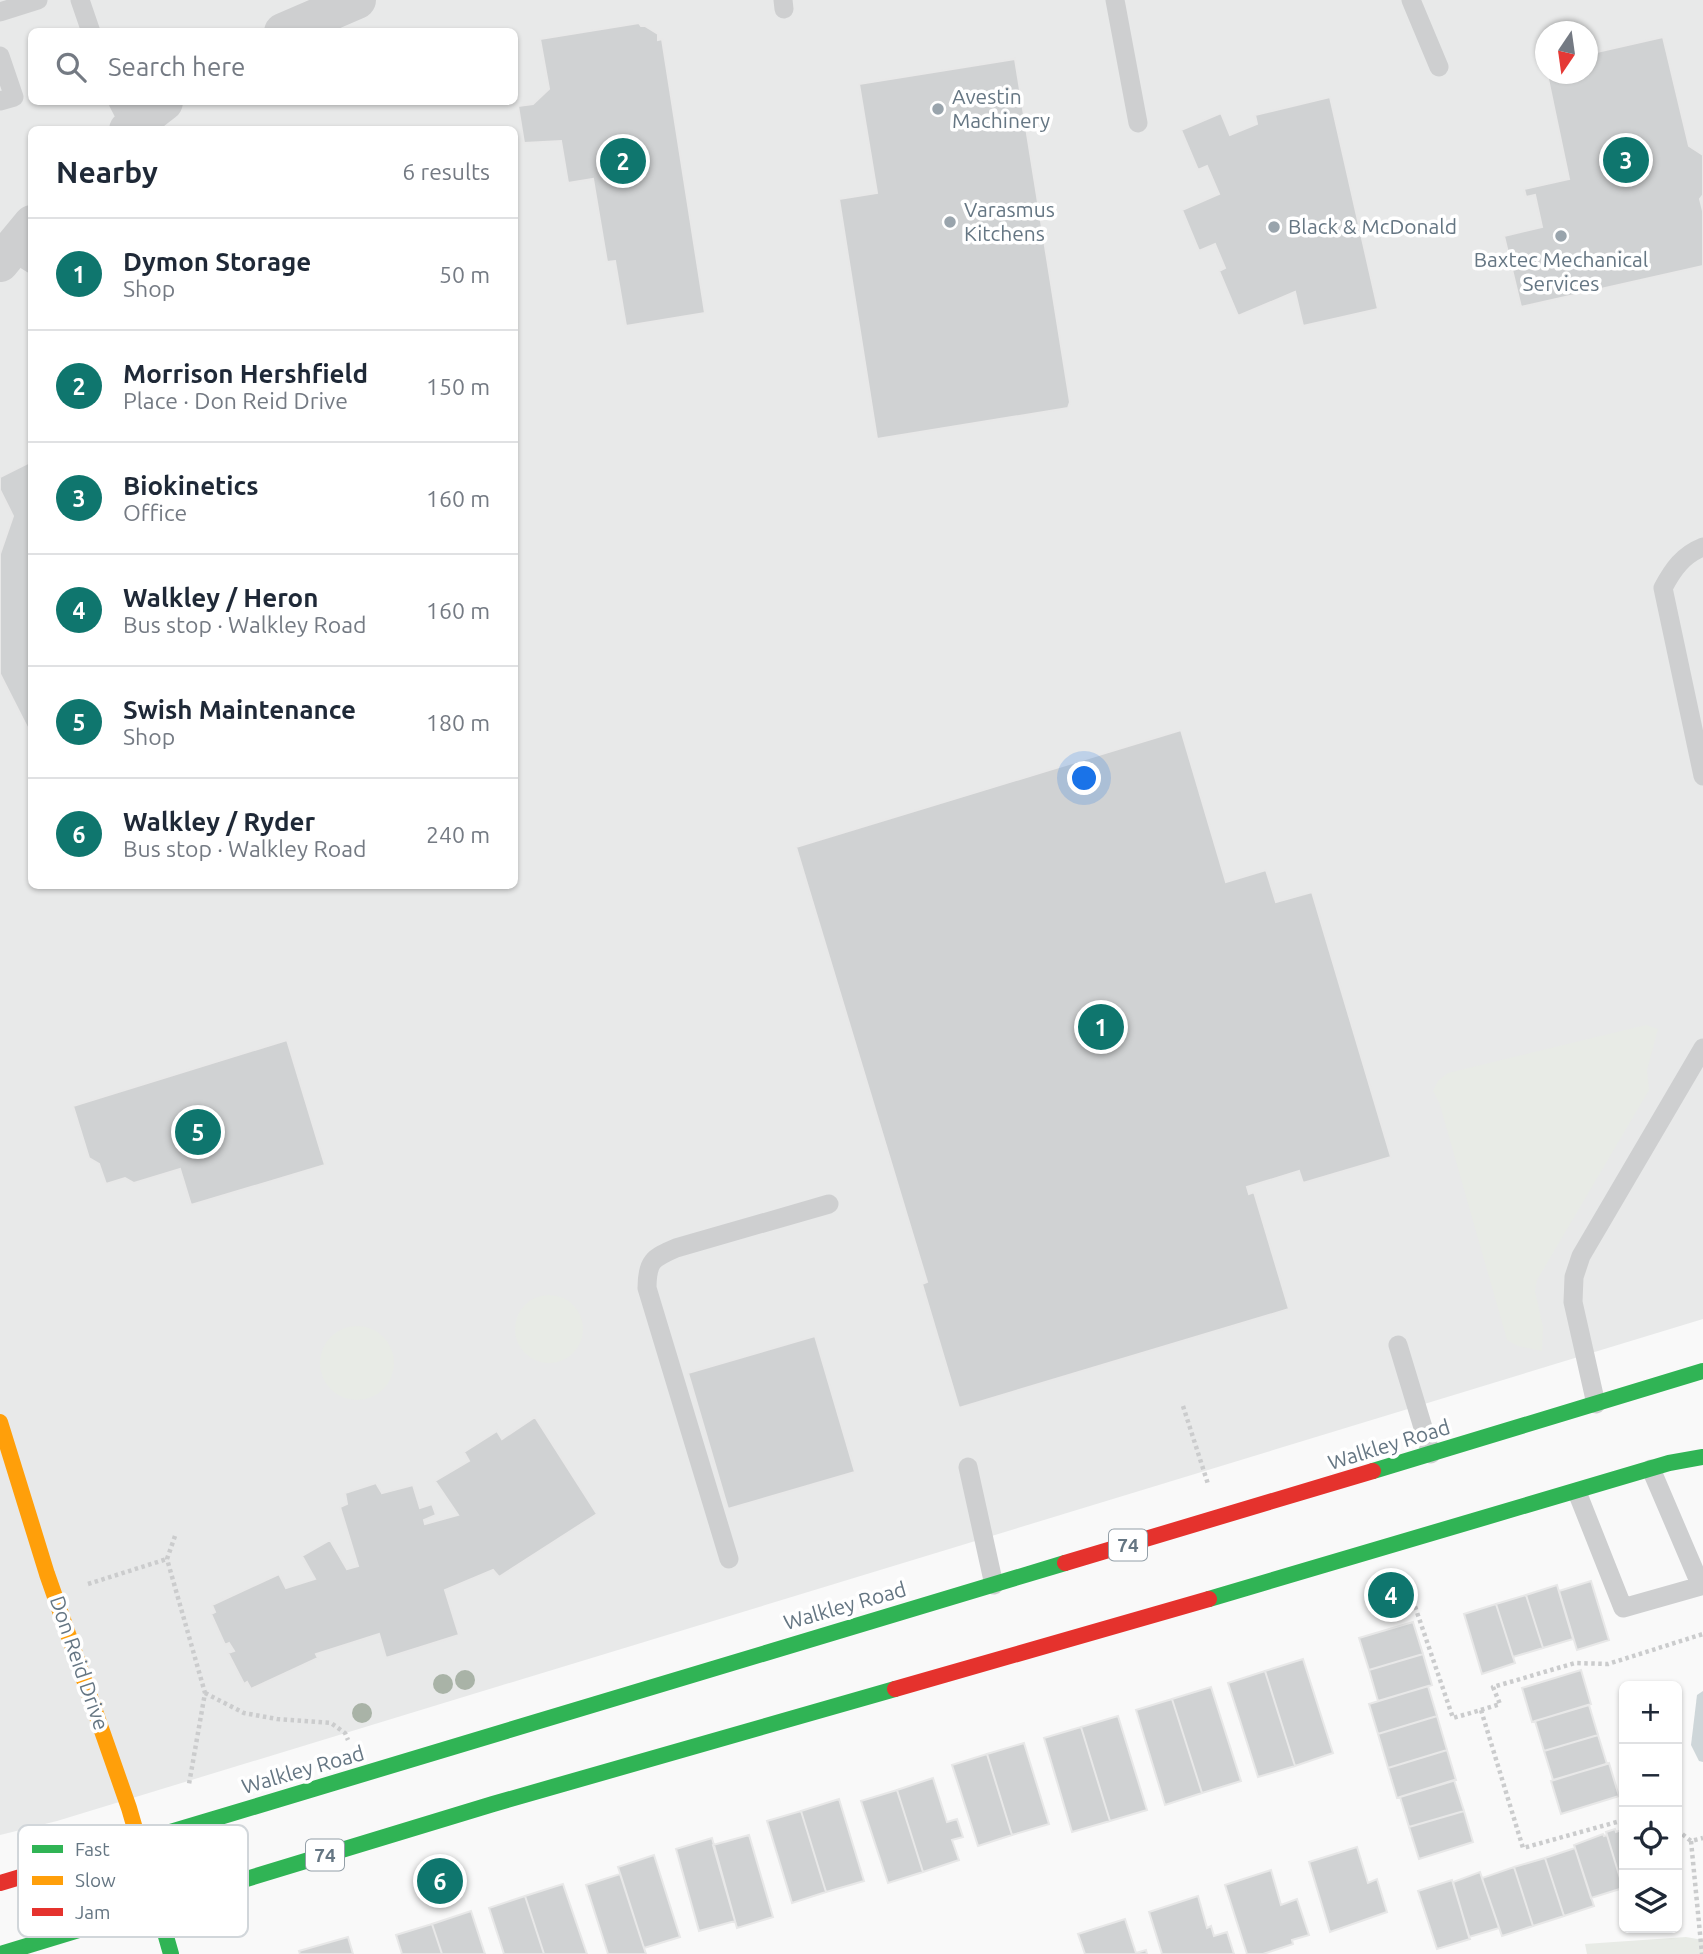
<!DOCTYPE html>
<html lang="en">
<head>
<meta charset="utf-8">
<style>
  body { margin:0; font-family:Ubuntu,sans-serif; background:#f2f2f3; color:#1f2937 }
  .controls { position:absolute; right:21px; bottom:21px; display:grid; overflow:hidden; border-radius:10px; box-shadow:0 2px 5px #0004 }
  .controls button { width:63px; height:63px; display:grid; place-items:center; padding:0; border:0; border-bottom:2px solid #e0e1e3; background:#fff; color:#1f2937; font:35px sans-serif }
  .compass { position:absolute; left:1535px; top:21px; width:63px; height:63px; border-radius:50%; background:#fff; box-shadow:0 2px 5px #0004; rotate:193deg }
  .you { position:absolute; left:1085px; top:779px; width:24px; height:24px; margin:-18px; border:5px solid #fff; border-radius:50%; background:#1a73e8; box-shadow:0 0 0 10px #1a73e833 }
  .badge { display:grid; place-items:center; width:46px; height:46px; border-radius:50%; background:#0f766e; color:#fff; font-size:23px; font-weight:700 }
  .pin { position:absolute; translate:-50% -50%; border:4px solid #fff; box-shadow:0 2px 7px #0006 }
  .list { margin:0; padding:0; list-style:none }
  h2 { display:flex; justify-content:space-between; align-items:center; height:91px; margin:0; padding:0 28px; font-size:30px }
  h2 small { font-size:23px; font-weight:400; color:#747a83 }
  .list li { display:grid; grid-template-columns:46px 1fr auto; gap:21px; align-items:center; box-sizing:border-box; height:112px; padding:0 28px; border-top:2px solid #e0e1e3 }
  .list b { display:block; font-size:26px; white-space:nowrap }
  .list p { margin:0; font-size:23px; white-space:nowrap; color:#747a83 }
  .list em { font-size:23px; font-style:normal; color:#747a83 }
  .icon { flex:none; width:38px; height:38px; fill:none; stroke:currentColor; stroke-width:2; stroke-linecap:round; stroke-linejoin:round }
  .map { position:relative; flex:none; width:1703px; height:1954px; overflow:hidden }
  .search { position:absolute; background:#fff; box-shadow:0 2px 5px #0004; left:28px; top:28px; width:490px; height:77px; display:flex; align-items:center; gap:18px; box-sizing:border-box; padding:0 24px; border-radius:10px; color:#747a83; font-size:26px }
  .panel { position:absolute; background:#fff; box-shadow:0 2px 5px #0004; left:28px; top:126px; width:490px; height:763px; border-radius:10px }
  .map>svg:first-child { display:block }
  .built { fill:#e8e9e9; fill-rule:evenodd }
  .green { fill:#e8ebe6 }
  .water { fill:#ced6d9 }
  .building { fill:#d0d2d3; stroke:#e8e8e8; stroke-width:2 }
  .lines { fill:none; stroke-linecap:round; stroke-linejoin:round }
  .path { stroke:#cbcccd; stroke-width:4.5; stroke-dasharray:3.5 3.5; stroke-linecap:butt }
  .lane { stroke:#cecfd0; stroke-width:19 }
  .street { stroke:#cecfd0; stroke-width:38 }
  .fast { stroke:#30b455; stroke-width:16 }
  .slow { stroke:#ff9f0a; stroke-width:16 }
  .jam { stroke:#e5322d; stroke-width:16 }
  .tree { fill:#a9b3a7 }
  .poi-dot { fill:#99a4ac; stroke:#fff; stroke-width:2.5 }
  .labels { text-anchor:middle; stroke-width:7; stroke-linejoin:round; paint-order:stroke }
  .shield { fill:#fff; stroke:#939fa8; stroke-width:2 }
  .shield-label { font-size:19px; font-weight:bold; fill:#657683 }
  .poi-label { font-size:21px; fill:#657683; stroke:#fff; text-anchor:start }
  .street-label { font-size:21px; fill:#657683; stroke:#fff }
  .key { fill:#fff; stroke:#d1d6da; stroke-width:2 }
  .key-label { font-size:19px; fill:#657683 }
</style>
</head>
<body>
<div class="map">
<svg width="1703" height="1954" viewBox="0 0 1703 1954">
  <rect width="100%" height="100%" fill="#f9f9f9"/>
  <path class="built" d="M0,0H1703V1319L57,1821L0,1835ZM32,32H514V102H32ZM1546,32H1588V74H1546ZM32,130H514V886H32Z"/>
  <path class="green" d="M1646,1025L1658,1029L1647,1070L1649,1090L1537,1280L1535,1291L1543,1327L1542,1351L1518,1346L1507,1340L1439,1102L1433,1091L1438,1081L1448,1073Z
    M515 1329a34 34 0 1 1 68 0a34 34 0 1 1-68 0Z
    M320 1363a37 37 0 1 1 74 0a37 37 0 1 1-74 0Z
    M1686,1937L1703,1940V1954H1587L1585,1944Z"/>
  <path class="water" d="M1703,1691V1762L1699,1761L1691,1745L1697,1695Z"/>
  <path class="building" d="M639,23L641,26H645L658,34V40L662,39L705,313L626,326L615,261L607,262L593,179L568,183L561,141L524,143L518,106L533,104L549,89L540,39Z
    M1663,37L1689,146L1703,155V195L1700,199L1703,211V266L1521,307L1504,236L1542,227L1535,195L1526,197L1524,189L1569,179L1547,74H1588V54Z
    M1015,59L1070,402L1068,408L877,439L839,199L877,193L859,84Z
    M1330,97L1378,309L1303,326L1295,292L1238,316L1219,271L1225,268L1215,244L1199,251L1182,210L1219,194L1207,166L1198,170L1181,130L1221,113L1230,135L1257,124L1255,115Z
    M32,461V737L0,674V554L13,516L0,490V477Z
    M1181,730L1226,882L1266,870L1276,902L1312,892L1391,1157L1303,1183L1299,1171L1247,1187L1249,1194L1254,1192L1289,1309L959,1408L922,1284L927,1282L796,847Z
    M287,1040L325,1165L191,1205L180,1169L134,1183L125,1178L106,1184L99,1164L89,1158L73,1106Z
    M815,1336L855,1472L728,1509L688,1373Z
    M535,1417L597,1514L499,1577L493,1570L445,1590L459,1635L386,1658L379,1634L316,1654L318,1658L251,1689L247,1682L244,1684L228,1653L234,1651L229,1643L225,1645L211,1614L215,1612L212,1605L279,1574L286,1588L315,1579L302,1556L330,1540L347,1569L358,1566L340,1507L347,1504L345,1493L376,1483L382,1493L413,1485L420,1508L432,1504L436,1515L424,1520L425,1524L458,1515L435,1481L469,1461L464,1452L497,1431L502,1439Z
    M1591,1581L1609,1640L1577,1650L1559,1591Z
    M1557,1585L1573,1639L1543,1648L1526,1595Z
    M1526,1595L1543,1648L1513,1657L1496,1604Z
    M1496,1604L1515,1663L1482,1674L1464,1614Z
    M1413,1622L1423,1654L1369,1670L1359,1638Z
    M1423,1654L1432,1685L1378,1701L1369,1670Z
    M1303,1659L1333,1753L1295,1766L1265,1671Z
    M1581,1670L1591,1704L1532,1722L1522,1688Z
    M1265,1671L1295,1766L1258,1777L1228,1683Z
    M1428,1686L1437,1716L1378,1734L1369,1704Z
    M1211,1687L1241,1781L1202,1793L1172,1699Z
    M1172,1699L1202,1793L1165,1805L1136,1710Z
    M1589,1705L1598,1735L1544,1751L1535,1721Z
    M1118,1716L1147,1810L1110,1821L1081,1727Z
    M1437,1716L1447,1750L1388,1768L1378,1734Z
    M1081,1727L1110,1821L1072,1832L1044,1738Z
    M1598,1735L1607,1764L1553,1780L1544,1751Z
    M1024,1743L1049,1824L1012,1835L987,1754Z
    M1447,1750L1456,1780L1397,1798L1388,1768Z
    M987,1754L1012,1835L978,1846L952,1765Z
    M1609,1763L1619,1796L1561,1814L1551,1781Z
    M933,1778L947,1822L957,1819L963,1837L952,1840L959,1860L923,1872L897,1790Z
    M1454,1780L1464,1811L1409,1827L1400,1797Z
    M897,1790L923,1872L888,1883L861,1801Z
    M839,1799L864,1881L826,1892L801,1811Z
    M801,1811L826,1892L792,1903L767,1821Z
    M1464,1811L1473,1842L1419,1859L1409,1827Z
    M1615,1829L1616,1832L1624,1829L1623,1888L1606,1832Z
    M1603,1834L1604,1836L1607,1835L1623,1888L1591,1898L1574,1845Z
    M749,1835L773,1917L737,1928L713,1845Z
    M712,1838L735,1921L699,1931L676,1849Z
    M1357,1847L1368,1883L1377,1879L1387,1912L1330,1932L1309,1862Z
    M1575,1848L1594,1906L1564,1916L1545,1858Z
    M654,1855L680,1937L644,1948L618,1867Z
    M1545,1858L1564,1916L1533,1926L1514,1867Z
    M1514,1867L1533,1926L1502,1936L1482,1878Z
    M1271,1870L1281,1905L1297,1899L1309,1935L1292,1940L1293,1944L1263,1954H1247L1225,1885Z
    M1480,1872L1499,1928L1469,1937L1453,1882Z
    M620,1874L644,1948L646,1954H608L586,1885Z
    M1452,1880L1470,1939L1437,1949L1418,1891Z
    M563,1884L587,1954H544L525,1896Z
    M525,1896L544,1954H504L489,1908Z
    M1198,1896L1207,1928L1211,1926L1214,1936L1227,1932L1234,1954H1162L1149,1912Z
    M471,1911L485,1954H442L432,1924Z
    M1125,1919L1136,1953L1146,1950L1147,1954H1085L1078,1934Z
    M432,1924L442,1954H402L396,1935Z
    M348,1937L353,1954H300L299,1951Z"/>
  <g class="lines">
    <path class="path" d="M1183,1406L1208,1484
      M175,1536L167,1559L205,1693L189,1784
      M1406,1580L1453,1718L1481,1710L1523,1848L1624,1820
      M88,1584L167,1559
      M205,1693L244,1713L277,1719L331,1723L345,1733L348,1740
      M1481,1710L1500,1704L1493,1687L1575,1663L1608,1664L1703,1634
      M1677,1830L1691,1841L1703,1838
      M1691,1841L1702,1954"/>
    <path class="lane" d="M80,0L91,32
      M783,0L784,9
      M1115,0L1138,123
      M1411,0L1439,67
      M0,12L38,0
      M0,56L14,97L0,101
      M118,102L131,127
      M10,250L32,264
      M1703,547C1683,555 1673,569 1663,588L1703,776
      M1398,1345L1431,1454
      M1596,1404L1573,1302L1574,1277L1581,1256L1703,1048
      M968,1467L994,1585
      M1577,1492L1623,1608L1701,1586L1651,1469
      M729,1559L647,1288C647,1261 653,1258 676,1248L829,1204"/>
    <path class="street" d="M283,32L357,0
      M128,130L164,102
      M0,263L32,224"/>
    <path class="fast" d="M1373,1471L1703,1371
      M1209,1599L1669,1463L1703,1457
      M157,1836L1065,1563
      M145,1863L171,1954
      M0,1954L493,1804L895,1689"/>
    <path class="slow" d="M0,1422L47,1574L129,1808L145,1863"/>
    <path class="jam" d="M1065,1563L1373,1471
      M895,1689L1209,1599
      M0,1883L157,1836"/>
  </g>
  <g class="tree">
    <circle cx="465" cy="1680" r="10"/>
    <circle cx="443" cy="1684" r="10"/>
    <circle cx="362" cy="1713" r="10"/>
  </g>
  <g class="poi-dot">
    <circle cx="938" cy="109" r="7"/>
    <circle cx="950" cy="222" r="7"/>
    <circle cx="1274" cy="227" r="7"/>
    <circle cx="1561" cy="236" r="7"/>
  </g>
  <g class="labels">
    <g class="shield">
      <rect x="1109" y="1529.5" width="38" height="31" rx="5"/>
      <rect x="306" y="1839.5" width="38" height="31" rx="5"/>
    </g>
    <g class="shield-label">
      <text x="1128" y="1552">74</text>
      <text x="325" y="1862">74</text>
    </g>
    <g class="poi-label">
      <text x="952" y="104">Avestin<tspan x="952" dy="24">Machinery</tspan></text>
      <text x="964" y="217">Varasmus<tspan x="964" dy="24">Kitchens</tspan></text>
      <text x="1288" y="234">Black &amp; McDonald</text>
      <text x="1561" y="267" text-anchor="middle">Baxtec Mechanical<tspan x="1561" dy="24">Services</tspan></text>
    </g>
    <g class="street-label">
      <text transform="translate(1389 1445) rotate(-17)" y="7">Walkley Road</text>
      <text transform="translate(845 1606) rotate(-16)" y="7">Walkley Road</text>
      <text transform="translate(79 1663) rotate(71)" y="7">Don Reid Drive</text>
      <text transform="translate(303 1770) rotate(-16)" y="7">Walkley Road</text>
    </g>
  </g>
  <rect x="18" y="1825" width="230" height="112" rx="10" class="key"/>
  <rect x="32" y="1845" width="31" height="8" fill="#30b455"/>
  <rect x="32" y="1876" width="31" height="9" fill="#ff9f0a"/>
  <rect x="32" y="1908" width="31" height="8" fill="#e5322d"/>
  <g class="key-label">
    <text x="75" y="1856">Fast</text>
    <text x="75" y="1887">Slow</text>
    <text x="75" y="1919">Jam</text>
  </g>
</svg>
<div class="controls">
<button>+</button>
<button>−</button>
<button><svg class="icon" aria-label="locate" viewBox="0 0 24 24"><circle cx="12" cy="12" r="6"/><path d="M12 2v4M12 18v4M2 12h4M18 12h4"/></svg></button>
<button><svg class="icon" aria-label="layers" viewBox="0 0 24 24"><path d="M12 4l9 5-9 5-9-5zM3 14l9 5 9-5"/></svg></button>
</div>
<svg class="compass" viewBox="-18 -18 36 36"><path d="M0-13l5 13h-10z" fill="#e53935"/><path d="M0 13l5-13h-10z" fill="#747a83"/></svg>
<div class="you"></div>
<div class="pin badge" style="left:1101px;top:1027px">1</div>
<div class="pin badge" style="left:623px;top:161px">2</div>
<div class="pin badge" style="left:1626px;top:160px">3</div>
<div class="pin badge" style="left:1391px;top:1595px">4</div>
<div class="pin badge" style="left:198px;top:1132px">5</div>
<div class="pin badge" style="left:440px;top:1881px">6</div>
<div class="search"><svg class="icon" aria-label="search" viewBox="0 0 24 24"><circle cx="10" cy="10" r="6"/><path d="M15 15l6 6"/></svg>Search here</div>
<section class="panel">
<h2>Nearby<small>6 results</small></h2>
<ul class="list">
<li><span class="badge">1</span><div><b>Dymon Storage</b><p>Shop</p></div><em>50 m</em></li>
<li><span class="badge">2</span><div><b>Morrison Hershfield</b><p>Place · Don Reid Drive</p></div><em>150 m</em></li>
<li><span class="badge">3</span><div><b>Biokinetics</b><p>Office</p></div><em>160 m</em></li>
<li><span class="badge">4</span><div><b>Walkley / Heron</b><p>Bus stop · Walkley Road</p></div><em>160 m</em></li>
<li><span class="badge">5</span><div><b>Swish Maintenance</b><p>Shop</p></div><em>180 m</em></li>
<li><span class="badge">6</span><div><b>Walkley / Ryder</b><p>Bus stop · Walkley Road</p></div><em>240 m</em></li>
</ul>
</section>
</div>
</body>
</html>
